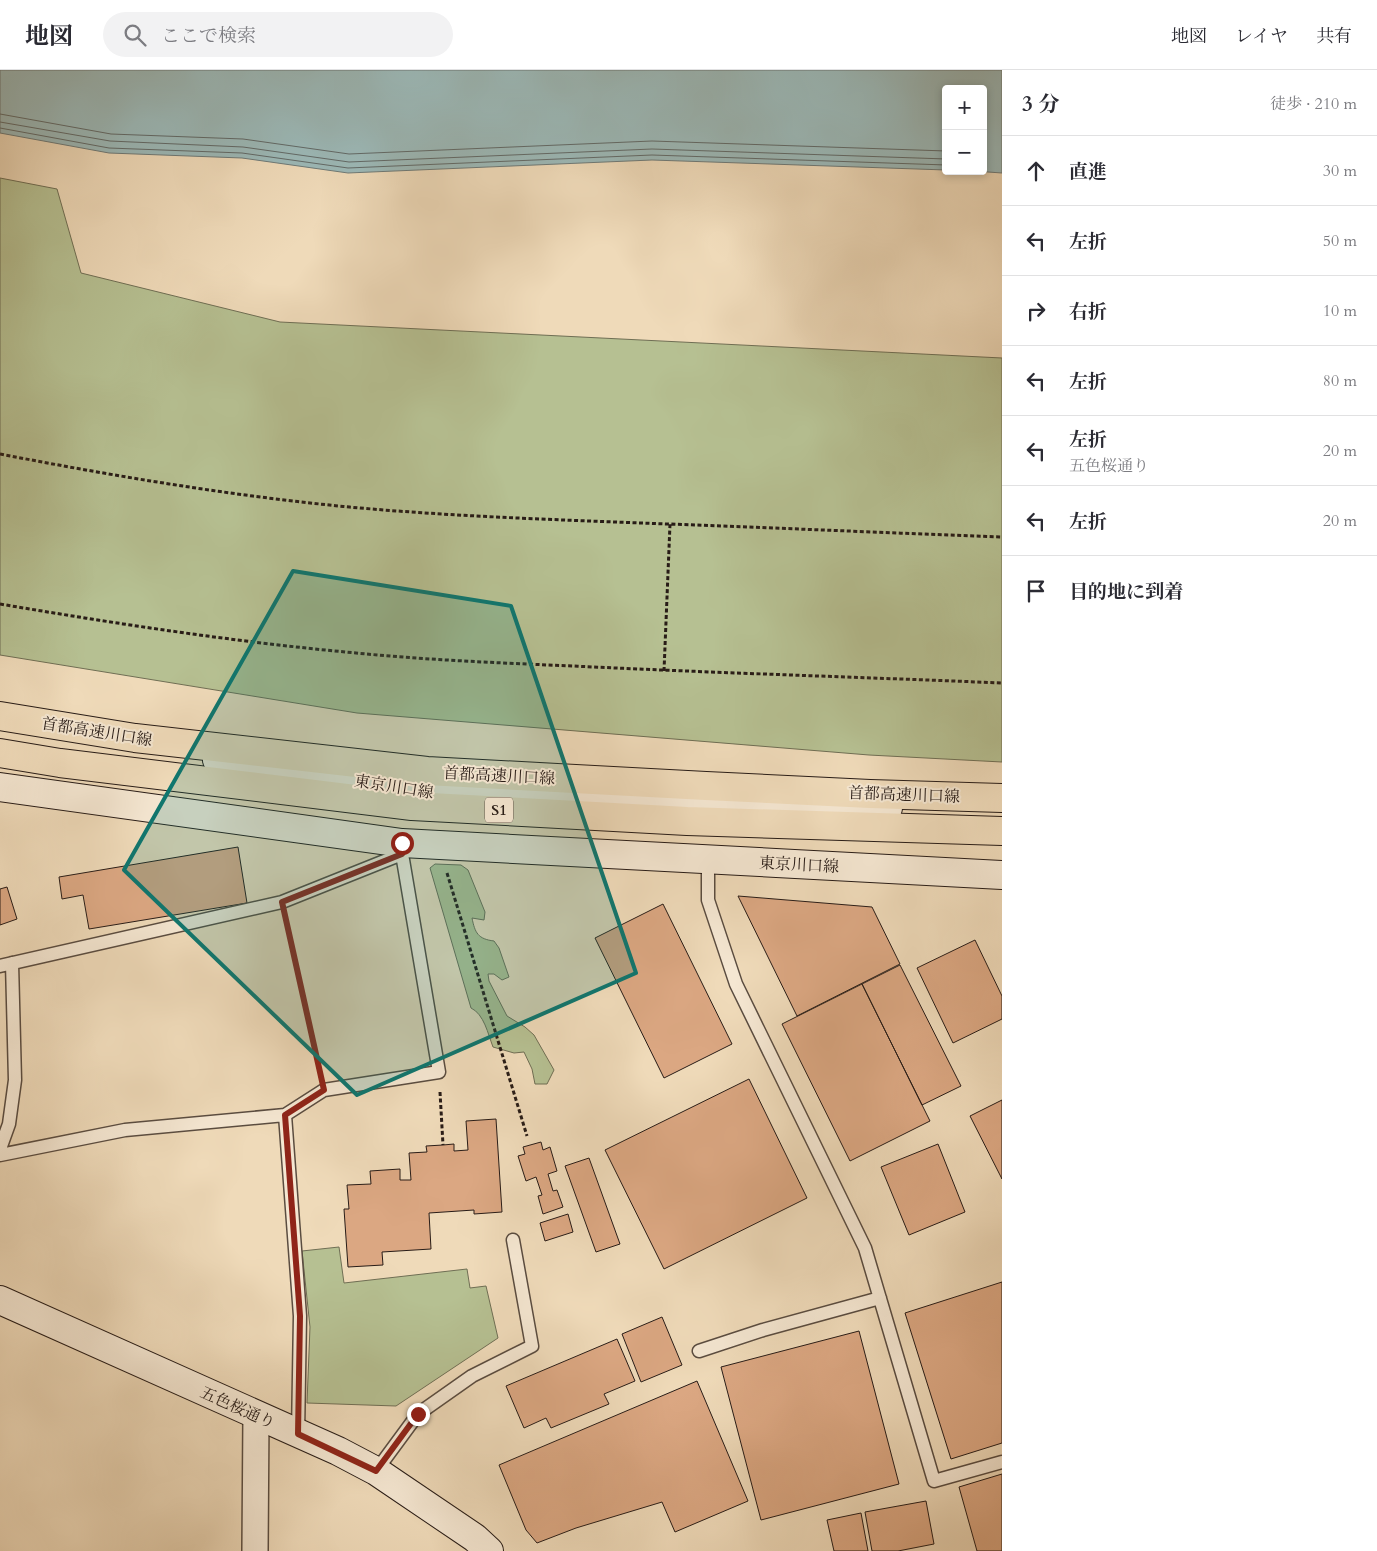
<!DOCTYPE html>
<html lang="ja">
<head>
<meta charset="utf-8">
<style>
  body { margin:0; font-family:Cardo,"Noto Serif JP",serif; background:#f2f2f3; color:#2b2b33 }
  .controls { position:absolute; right:15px; top:15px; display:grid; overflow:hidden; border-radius:5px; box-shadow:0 2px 8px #0003 }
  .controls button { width:45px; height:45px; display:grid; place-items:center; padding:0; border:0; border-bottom:1px solid #e1e1e2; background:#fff; color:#2b2b33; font:25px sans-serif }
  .stop { position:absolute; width:15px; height:15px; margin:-11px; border:4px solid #8f2418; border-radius:50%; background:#fff }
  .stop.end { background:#8f2418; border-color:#fff; box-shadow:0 1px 5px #0008 }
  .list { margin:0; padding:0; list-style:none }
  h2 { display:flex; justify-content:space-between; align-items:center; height:65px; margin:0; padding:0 20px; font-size:21px }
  h2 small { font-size:16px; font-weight:400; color:#7c7c81 }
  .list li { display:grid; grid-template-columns:32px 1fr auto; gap:15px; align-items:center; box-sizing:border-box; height:70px; padding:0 20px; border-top:1px solid #e1e1e2 }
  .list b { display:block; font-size:19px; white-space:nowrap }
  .list p { margin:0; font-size:16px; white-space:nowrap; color:#7c7c81 }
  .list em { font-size:16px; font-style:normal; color:#7c7c81 }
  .icon { flex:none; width:28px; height:28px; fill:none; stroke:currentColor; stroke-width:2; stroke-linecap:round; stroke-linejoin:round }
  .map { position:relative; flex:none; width:1002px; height:1481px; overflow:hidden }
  header { display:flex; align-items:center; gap:30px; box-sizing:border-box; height:70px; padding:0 25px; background:#fff; border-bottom:1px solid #e1e1e2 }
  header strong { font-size:24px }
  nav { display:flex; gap:28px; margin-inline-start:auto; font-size:18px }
  .search { width:350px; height:45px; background:#f2f2f3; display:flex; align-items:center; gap:12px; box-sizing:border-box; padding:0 18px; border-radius:28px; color:#7c7c81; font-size:19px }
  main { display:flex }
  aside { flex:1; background:#fff }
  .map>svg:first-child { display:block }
  .green { fill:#b6c092; stroke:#6f6e54 }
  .water { fill:#9cb9b8; stroke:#6e7a78 }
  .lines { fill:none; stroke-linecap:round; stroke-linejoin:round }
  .shore { stroke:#626a68; stroke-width:1 }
  .building { fill:#dba782; stroke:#281c17 }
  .lane-casing { stroke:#5a4c40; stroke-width:15 }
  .street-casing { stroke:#5a4c40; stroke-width:28 }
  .secondary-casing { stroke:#281c17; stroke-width:30 }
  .highway-casing { stroke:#281c17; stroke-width:30 }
  .path { stroke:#281c17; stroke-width:3; stroke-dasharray:4 2.5; stroke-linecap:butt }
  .lane { stroke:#f5e7d2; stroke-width:12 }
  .street { stroke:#f5e7d2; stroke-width:25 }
  .secondary { stroke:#f5e7d2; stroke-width:28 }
  .highway { stroke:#efdab9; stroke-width:28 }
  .route { stroke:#8f2418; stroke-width:6 }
  .marked { fill:#0f766e; fill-opacity:0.2; stroke:#0f766e; stroke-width:4; stroke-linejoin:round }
  .labels { text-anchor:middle; stroke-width:4; stroke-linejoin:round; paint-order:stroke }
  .shield { fill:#f5e7d2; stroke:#66594f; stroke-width:1 }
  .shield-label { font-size:15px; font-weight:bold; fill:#281c17 }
  .street-label { font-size:16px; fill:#281c17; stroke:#f5e7d2 }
</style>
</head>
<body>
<header>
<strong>地図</strong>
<div class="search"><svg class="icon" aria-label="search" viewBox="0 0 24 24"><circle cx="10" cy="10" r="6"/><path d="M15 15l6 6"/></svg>ここで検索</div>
<nav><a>地図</a><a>レイヤ</a><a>共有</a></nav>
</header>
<main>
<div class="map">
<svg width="1002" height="1481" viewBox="0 0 1002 1481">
  <rect width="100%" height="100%" fill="#efdab9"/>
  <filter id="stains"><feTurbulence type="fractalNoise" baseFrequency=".004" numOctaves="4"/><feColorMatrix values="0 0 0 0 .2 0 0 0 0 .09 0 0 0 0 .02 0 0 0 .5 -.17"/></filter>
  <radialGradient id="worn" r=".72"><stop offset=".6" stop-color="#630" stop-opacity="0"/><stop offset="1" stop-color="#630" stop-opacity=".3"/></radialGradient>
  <path class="green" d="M0,108L57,119L81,203L280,252L1002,288V692L869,685L357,643L0,585Z
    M435,794L461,795L468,800L485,842L484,850L472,848C475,863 478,869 494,871L499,878L509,907L502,910L494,904H488L489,911L507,946L525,957L534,965L554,1000L547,1014H535L532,999L524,982L514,983L493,977C488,964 484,944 471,938L430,798Z
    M339,1177L344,1213L467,1199L470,1218L486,1216L498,1268L396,1336L307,1333L310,1257L302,1181Z"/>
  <path class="water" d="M0,0H1002V103L974,101H983V19H946V100L652,90L348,103L242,88L109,83L0,63Z"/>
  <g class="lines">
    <path class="shore" d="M0,44L111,64L243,69L349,84L652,71L946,81
      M0,52L110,71L243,77L349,92L652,79L946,89
      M0,58L109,78L242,83L348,98L652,85L946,95"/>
  </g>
  <path class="building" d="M238,777L247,833L89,859L83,825L62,829L59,807Z
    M7,817L17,849L0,855V819Z
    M738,826L872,837L900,894L797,946Z
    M663,834L732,974L664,1008L595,868Z
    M975,870L1002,926V949L953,973L917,898Z
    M900,895L961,1016L922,1035L862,914Z
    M862,914L930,1051L850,1091L782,954Z
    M749,1009L807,1128L664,1199L605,1080Z
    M1002,1030V1109L970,1046Z
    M496,1049L502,1142L474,1144V1140L429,1143L431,1179L382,1182L383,1195L348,1197L344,1139H349L347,1115L371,1114L370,1101L400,1099V1110H411L409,1083L427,1082L426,1076L443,1075L454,1074V1081L468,1080L466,1051Z
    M541,1072L543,1080L550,1077L557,1101L548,1104L553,1121L557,1120L563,1137L543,1144L538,1126L542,1125L536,1107L526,1111L518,1086L525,1084L523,1077Z
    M938,1074L965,1142L909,1165L881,1097Z
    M589,1088L620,1174L596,1182L565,1096Z
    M568,1144L573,1162L545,1171L540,1153Z
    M1002,1212V1373L951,1389L905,1243Z
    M662,1247L682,1295L641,1312L622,1264Z
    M859,1261L899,1414L761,1450L721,1297Z
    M617,1269L635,1311L604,1324L609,1334L551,1358L546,1348L524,1358L506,1316Z
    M697,1311L748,1431L675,1462L662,1432L576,1458L537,1473L526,1460L499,1395Z
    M1002,1404V1481H977L959,1417Z
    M926,1431L934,1474L898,1481H872L865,1442Z
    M861,1443L868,1481H834L827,1450Z"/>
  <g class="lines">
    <g class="lane-casing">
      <path id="lane" d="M708,789V830L736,914L865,1178L934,1411L1002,1392
        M0,896L282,832L402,784V777
        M285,1045L300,1246L298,1364
        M0,1079L9,1054L15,1010L12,893
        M0,1085L125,1060L285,1045L324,1020L439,1002L402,784
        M699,1281L763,1260L880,1228
        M376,1401L418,1344L472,1306L532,1276L513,1170"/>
    </g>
    <g class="street-casing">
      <path id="street" d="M255,1481L256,1345"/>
    </g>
    <g class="secondary-casing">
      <path id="secondary" d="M217,690L443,724L888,738
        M0,717L402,773L1002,805
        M0,1230L338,1381L376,1401L475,1468L489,1481"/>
    </g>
    <g class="highway-casing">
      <path id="highway" d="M0,646L135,668L427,701L706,716L870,724L1002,728
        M0,683L60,693L412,736L687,751L1002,761"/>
    </g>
    <path class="path" d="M0,384C119,407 239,427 360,438C463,447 566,450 668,454C780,458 891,463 1002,467
      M0,534C118,554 236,572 356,583C428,590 500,593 573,596C716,603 859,607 1002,613
      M664,601L670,454
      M447,803L527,1066
      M287,852L320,1002
      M440,1022L443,1075"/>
    <use href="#lane" class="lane"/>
    <use href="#street" class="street"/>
    <use href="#secondary" class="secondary"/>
    <use href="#highway" class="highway"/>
  </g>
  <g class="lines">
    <path class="route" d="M402,773V784L282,832L324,1020L285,1045L300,1246L298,1364L376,1401L418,1344"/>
  </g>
  <path class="marked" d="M293,501L511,536L636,903L357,1025L124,800Z"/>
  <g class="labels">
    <rect class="shield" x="485" y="727.5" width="28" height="25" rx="4"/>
    <g class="shield-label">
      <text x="499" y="745">S1</text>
    </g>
    <g class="street-label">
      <text transform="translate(97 661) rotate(9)" y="6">首都高速川口線</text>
      <text transform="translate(499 705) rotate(3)" y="6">首都高速川口線</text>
      <text transform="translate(394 716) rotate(9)" y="6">東京川口線</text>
      <text transform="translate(904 724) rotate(2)" y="6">首都高速川口線</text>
      <text transform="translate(799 794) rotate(3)" y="6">東京川口線</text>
      <text transform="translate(238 1337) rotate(24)" y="6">五色桜通り</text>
    </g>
  </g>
  <rect width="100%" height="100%" filter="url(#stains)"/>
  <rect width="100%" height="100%" fill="url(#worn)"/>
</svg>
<div class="controls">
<button>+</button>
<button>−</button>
</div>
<div class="stop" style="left:402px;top:773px"></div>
<div class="stop end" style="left:418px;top:1344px"></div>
</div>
<aside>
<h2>3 分<small>徒歩 · 210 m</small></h2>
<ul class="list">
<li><svg class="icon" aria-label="ahead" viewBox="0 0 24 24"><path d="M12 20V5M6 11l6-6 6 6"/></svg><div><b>直進</b></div><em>30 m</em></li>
<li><svg class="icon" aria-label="left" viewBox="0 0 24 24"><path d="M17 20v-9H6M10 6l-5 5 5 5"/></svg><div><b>左折</b></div><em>50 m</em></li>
<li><svg class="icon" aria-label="right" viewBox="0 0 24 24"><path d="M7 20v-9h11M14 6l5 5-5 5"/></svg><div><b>右折</b></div><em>10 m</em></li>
<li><svg class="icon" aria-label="left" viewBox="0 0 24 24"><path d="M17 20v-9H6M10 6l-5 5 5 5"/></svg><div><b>左折</b></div><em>80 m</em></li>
<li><svg class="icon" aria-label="left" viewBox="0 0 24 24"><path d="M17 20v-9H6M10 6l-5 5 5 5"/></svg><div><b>左折</b><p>五色桜通り</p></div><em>20 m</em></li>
<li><svg class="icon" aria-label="left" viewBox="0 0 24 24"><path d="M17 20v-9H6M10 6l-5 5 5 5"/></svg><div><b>左折</b></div><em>20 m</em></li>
<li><svg class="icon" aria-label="arrive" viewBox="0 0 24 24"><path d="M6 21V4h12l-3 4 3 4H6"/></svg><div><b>目的地に到着</b></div></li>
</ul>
</aside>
</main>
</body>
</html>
